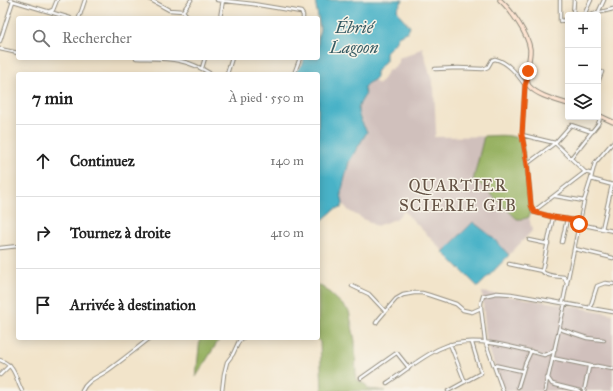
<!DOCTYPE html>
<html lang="fr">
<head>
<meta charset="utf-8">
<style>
  body { margin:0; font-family:"IM FELL Great Primer",serif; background:#f2f2f2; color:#222 }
  .controls { position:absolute; right:12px; top:12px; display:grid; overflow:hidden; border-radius:4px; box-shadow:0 2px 10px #0003 }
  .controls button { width:36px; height:36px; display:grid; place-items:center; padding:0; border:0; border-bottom:1px solid #e0e0e0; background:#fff; color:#222; font:20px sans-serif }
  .stop { position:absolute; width:12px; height:12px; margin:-9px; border:3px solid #ea580c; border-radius:50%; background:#fff }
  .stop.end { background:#ea580c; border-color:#fff; box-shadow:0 1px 4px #0008 }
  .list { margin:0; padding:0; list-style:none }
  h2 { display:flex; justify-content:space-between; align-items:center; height:52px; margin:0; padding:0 16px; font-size:17px }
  h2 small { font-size:13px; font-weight:400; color:#767676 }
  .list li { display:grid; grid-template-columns:26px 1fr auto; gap:12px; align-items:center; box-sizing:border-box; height:72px; padding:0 16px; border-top:1px solid #e0e0e0 }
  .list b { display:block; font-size:15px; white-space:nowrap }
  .list em { font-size:13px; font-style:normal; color:#767676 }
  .icon { flex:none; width:22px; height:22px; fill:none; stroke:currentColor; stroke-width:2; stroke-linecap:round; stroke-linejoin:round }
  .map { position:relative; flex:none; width:613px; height:391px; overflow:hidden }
  .search { position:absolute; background:#fff; box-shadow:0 2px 10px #0003; left:16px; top:16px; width:304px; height:44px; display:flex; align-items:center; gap:10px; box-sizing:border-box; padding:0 14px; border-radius:4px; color:#767676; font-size:15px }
  .panel { position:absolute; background:#fff; box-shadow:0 2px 10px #0003; left:16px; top:72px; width:304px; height:268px; border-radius:4px }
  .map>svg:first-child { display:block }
  .industrial { fill:#d0c0bc }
  .forest { fill:#98b264; stroke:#626e48 }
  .water { fill:#48b2c7; stroke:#3a6e79 }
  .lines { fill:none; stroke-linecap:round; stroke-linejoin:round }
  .street-casing { stroke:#8e887a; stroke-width:4.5 }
  .secondary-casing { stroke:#8e887a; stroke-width:5.5 }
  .street { stroke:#fff; stroke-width:2.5 }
  .secondary { stroke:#fde4d1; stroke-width:3.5 }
  .route { stroke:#ea580c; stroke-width:5 }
  .labels { text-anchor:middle; stroke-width:3; stroke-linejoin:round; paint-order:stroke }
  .water-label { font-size:17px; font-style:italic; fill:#355a62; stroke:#f7f3e8 }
  .neighbourhood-label { font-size:17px; letter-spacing:1px; fill:#645244; stroke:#f7f3e8 }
</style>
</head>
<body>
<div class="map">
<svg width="613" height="391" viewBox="0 0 613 391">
  <rect width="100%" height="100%" fill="#f7f3e8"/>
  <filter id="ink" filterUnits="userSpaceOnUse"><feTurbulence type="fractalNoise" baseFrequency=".025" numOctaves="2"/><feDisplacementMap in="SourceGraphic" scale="8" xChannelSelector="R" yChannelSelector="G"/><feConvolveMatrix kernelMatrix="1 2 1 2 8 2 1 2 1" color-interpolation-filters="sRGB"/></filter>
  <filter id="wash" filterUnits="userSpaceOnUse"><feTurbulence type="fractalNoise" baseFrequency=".012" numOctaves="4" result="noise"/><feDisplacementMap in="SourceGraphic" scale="16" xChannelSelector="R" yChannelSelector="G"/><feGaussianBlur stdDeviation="0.9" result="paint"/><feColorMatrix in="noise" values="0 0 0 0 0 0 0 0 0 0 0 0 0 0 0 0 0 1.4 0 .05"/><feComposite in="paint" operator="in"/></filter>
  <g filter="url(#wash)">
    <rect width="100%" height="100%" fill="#f2e4ca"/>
    <path class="industrial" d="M422,47L434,88L436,131L434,137L514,136L518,138L523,144L531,211L529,217L532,231L478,287L404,211L396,219L376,226L349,211L343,204L341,193L349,162L367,132L357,110L359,104L366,95L364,90V87L368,83L374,80L378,84L383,79L388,71L395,67L398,62V58L412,54Z
      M482,292L567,305L613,314V391H503L486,340Z"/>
    <path class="forest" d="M484,136C495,136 517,132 523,144L531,211L529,217L523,219H517L478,182L473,181Z
      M318,284L330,293L349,311L355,341L356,379L366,385L368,389L386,391H322L320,342L316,338H318Z
      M200,338H220L196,377Z"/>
    <path class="water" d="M315,0H403L397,9C399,17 406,20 410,27L408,31L398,36L395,43L386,52V60L376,72V77L374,80L368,83L364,87V90L366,94C353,112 358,114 367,132L349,162L341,193L343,204L341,208L335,209L318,224V74H295V72L303,64L304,58H318V36L320,29Z
      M473,222L491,236L509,255L478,287L443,252Z"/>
  </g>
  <g filter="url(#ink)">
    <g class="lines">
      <g class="street-casing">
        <path id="street" d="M10,0L70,18
          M151,0L169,10L183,11L189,18
          M217,0L253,4L301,12L303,15V18
          M560,0V21L568,20
          M50,11L53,10L57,0
          M183,11L191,0
          M598,13L604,0
          M573,15L574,0
          M584,15L591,0
          M590,15L613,9
          M79,18L85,0
          M220,18L223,0
          M0,41L13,1
          M0,49L18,53
          M136,58C167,59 184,57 211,74
          M202,68L205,58
          M435,69L458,68L483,69L488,67L492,60L495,59C508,62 517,74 525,85
          M227,74L232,58
          M294,74L300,58
          M527,82L525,85L522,135L527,164L531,205L533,212L553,217L573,220L580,222
          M598,82L602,72
          M522,135L555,143L585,172L592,174L591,179L613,185
          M571,158L598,124L601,116
          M527,164L555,143L571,125L592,132
          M592,174L595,163L613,142
          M555,196L584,201
          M534,211L585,172
          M553,217L542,271C547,277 557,276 564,277L567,283
          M579,224L613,231
          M602,229L612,185
          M529,240L548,244
          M562,242L567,219
          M0,248L18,246
          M575,249L613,258
          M509,264L542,271
          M352,286L369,294L385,311
          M563,302L584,201L591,179
          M565,303L548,378L552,384L580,391
          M481,308L485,341L503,391
          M590,308L597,286L605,283L613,284
          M376,323L378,320L396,299L403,295L414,293H422L429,295L456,304L463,310L472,312L481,308V303L483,296L497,293L511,294L613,312
          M560,329L587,338L604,340
          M450,344L465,382
          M552,358L591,366
          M0,360C16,366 15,378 22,391
          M494,365L522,371
          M0,375L10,365
          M361,378L395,354L397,353L409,368
          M387,383C404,372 422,356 441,348C470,334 515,347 544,355L550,353L555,349
          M518,387L525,364L531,351
          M82,391C87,380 98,377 107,371C121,361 136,349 150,338
          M222,391L224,374L227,362L233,354L239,341L243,338
          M448,391L481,373L472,343
          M545,391L547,378
          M584,391L589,367L597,366L613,369"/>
      </g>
      <g class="secondary-casing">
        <path id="secondary" d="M500,0C511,10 528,34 530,49C531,59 523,78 529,86C538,96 556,100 568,104
          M598,115L613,122"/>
      </g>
      <use href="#street" class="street"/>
      <use href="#secondary" class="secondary"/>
    </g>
  </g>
  <g class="lines" filter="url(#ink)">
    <path class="route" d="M528,71L527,80L525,85L522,135L527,164L531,205L534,212L553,217L573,220L580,222L579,224"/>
  </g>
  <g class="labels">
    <g class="water-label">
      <text x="354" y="33">Ébrié<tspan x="354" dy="20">Lagoon</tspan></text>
    </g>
    <g class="neighbourhood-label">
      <text x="458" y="191">QUARTIER<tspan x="458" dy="20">SCIERIE GIB</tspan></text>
    </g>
  </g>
</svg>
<div class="controls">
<button>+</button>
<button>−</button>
<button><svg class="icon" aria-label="layers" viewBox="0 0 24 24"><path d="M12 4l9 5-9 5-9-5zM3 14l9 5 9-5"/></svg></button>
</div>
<div class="stop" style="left:579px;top:224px"></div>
<div class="stop end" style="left:528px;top:71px"></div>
<div class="search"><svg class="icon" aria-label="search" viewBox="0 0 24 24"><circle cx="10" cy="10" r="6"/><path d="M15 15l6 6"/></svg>Rechercher</div>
<section class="panel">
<h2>7 min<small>À pied · 550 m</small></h2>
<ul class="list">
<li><svg class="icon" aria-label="ahead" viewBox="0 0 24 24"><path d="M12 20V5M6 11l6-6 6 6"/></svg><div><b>Continuez</b></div><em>140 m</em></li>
<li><svg class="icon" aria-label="right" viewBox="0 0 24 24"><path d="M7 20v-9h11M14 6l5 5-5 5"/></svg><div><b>Tournez à droite</b></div><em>410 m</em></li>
<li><svg class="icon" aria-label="arrive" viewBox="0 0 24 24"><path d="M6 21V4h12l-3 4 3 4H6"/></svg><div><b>Arrivée à destination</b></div></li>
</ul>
</section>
</div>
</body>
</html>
